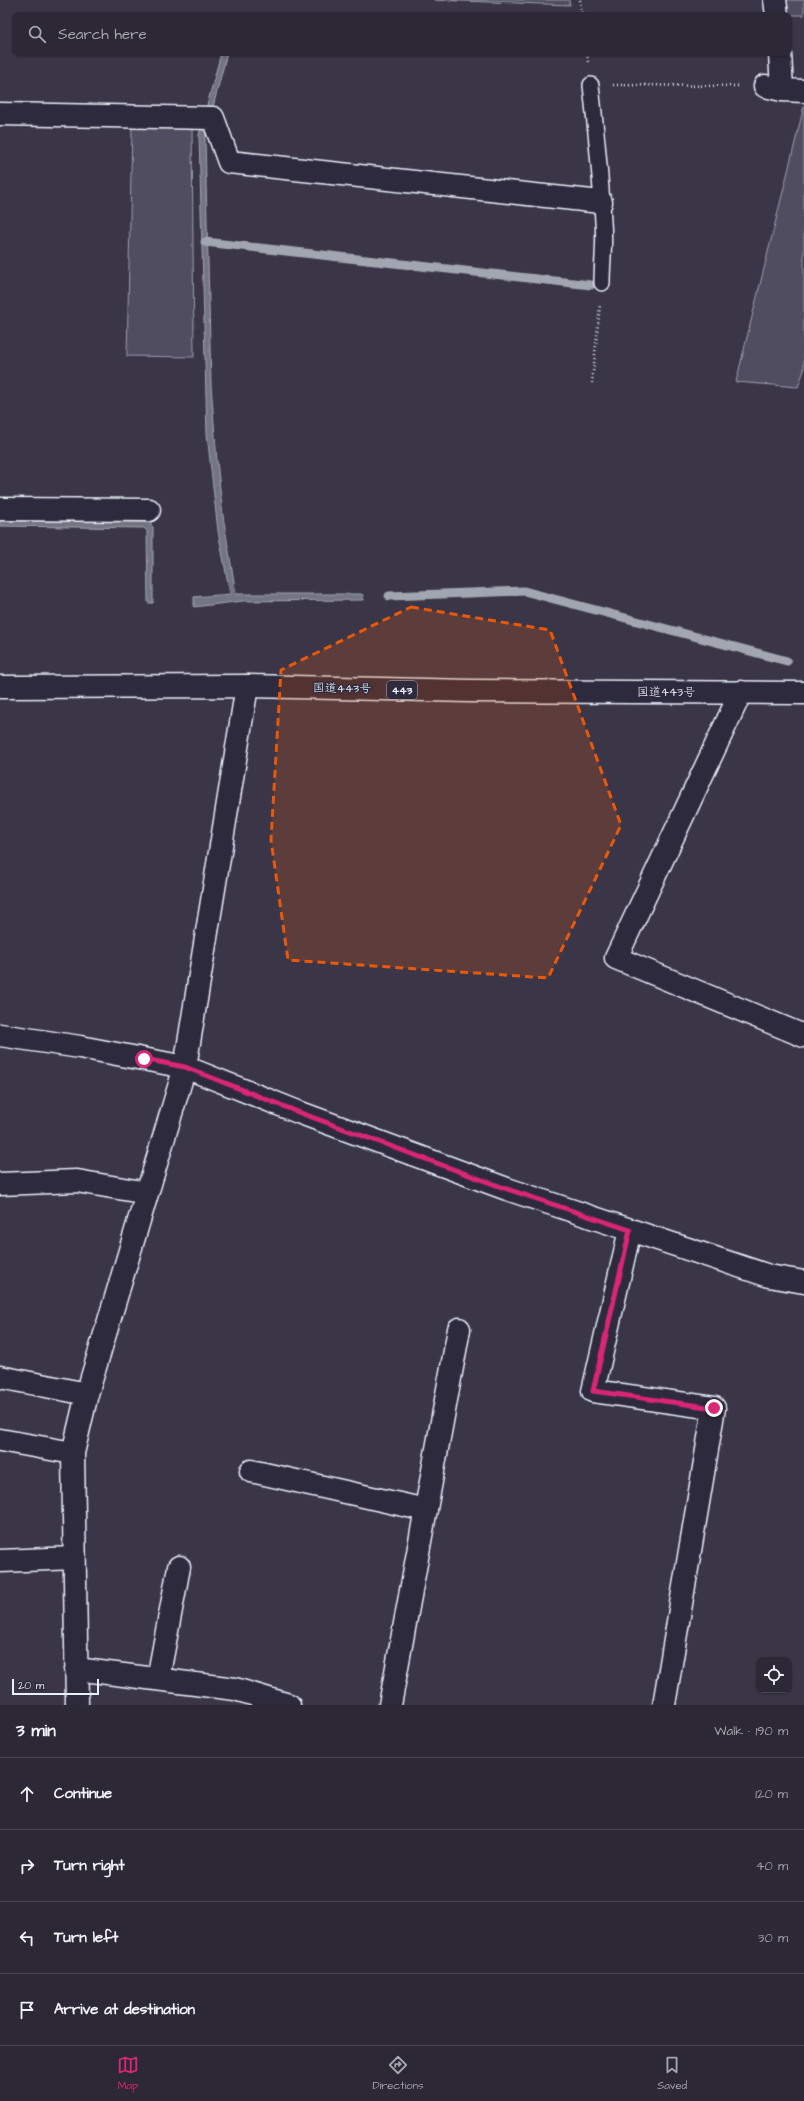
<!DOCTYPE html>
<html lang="en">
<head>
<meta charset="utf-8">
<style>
  body { margin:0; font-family:"Architects Daughter","Klee One",sans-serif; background:#383442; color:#f1f3f6 }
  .controls { position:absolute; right:12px; bottom:12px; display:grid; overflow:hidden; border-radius:8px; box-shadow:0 1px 3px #0004 }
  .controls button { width:36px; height:36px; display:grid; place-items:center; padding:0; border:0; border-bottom:1px solid #484451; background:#2c2836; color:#f1f3f6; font:20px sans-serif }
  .scale { position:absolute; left:12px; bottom:10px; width:87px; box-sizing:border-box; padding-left:4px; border:2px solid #e8f1f8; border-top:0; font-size:11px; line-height:14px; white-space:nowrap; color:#e8f1f8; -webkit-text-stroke:3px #2f2a3d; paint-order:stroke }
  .stop { position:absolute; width:12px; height:12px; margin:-9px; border:3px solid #db2777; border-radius:50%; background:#fff }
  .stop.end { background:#db2777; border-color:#fff; box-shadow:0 1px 4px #0008 }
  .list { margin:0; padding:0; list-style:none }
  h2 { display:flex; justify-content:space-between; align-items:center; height:52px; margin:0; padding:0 16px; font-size:17px }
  h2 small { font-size:13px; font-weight:400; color:#a6a6ad }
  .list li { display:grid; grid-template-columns:26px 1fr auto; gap:12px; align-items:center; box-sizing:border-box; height:72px; padding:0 16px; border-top:1px solid #484451 }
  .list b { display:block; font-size:15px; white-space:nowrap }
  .list em { font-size:13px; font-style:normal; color:#a6a6ad }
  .icon { flex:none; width:22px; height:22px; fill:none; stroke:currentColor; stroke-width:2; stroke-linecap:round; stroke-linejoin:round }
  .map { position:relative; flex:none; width:804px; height:1705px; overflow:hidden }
  .search { position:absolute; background:#2c2836; box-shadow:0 1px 3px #0004; left:12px; right:12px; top:12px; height:44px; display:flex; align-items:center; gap:10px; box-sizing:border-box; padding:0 14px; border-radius:8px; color:#a6a6ad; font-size:15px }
  .sheet { height:340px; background:#2c2836 }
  nav { display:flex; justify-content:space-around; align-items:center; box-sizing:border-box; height:56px; border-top:1px solid #484451; background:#2c2836; font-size:11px; color:#a6a6ad }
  nav a { display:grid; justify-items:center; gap:2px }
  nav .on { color:#db2777 }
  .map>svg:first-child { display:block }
  .green { fill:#504e5f; stroke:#9ca0ac }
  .water { fill:#737482; stroke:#a2a6b1 }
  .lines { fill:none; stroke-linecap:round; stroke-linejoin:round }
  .stream { stroke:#a2a6b1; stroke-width:9 }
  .lane-casing { stroke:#e8f1f8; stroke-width:18 }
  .street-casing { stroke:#e8f1f8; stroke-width:25 }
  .highway-casing { stroke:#e8f1f8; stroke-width:25 }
  .path { stroke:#e8f1f8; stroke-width:2.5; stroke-dasharray:1 3; stroke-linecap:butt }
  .lane { stroke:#2f2a3d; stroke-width:15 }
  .street { stroke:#2f2a3d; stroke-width:22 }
  .highway { stroke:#2f2a3d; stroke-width:22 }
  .route { stroke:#db2777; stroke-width:5 }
  .marked { fill:#e8590c; fill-opacity:0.2; stroke:#e8590c; stroke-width:3; stroke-dasharray:8 5; stroke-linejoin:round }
  .labels { text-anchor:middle; stroke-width:3; stroke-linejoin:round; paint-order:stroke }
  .shield { fill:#2f2a3d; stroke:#b0b5c0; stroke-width:1 }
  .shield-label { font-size:11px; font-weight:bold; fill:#e8f1f8 }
  .street-label { font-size:12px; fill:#e8f1f8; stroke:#2f2a3d }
</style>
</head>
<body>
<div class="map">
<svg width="804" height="1705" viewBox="0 0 804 1705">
  <rect width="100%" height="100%" fill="#3a3648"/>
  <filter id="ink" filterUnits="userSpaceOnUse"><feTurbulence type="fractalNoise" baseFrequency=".025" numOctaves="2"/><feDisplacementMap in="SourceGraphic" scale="8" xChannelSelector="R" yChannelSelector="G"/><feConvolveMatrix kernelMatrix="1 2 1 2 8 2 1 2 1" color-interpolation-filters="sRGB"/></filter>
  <g filter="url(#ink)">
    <path class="green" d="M435,0H569L570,5Z
      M781,0H804V15H782Z
      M804,106V370L798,387L736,382Z
      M132,128H192L194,357L127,356Z"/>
    <path class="water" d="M221,53H227L205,138L211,385L217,461L223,516L236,594H361L363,595L364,600L243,601L194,607V597L230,594L218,531L207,434L199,135Z
      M0,520L148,522L153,527V603H148L147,531L144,528L0,526Z"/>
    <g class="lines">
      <path class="stream" d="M205,242L591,285
        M389,596L524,591L787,661"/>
      <g class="lane-casing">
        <path id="lane" d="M591,85C596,131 601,176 603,222C605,242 602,263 602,283"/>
      </g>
      <g class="street-casing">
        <path id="street" d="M775,0L777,15
          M780,53L782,90
          M765,86L782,90L804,91
          M0,114L213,118L229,162L601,202
          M0,509L149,510
          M741,692L616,958L804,1036
          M0,1035L80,1047L185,1067L298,1112L507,1189L769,1276L804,1282
          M0,1184L77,1181L147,1193
          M630,1230L593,1391L714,1408L664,1705
          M0,1377L87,1394
          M0,1440L73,1453
          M251,1471L426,1510
          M0,1561L74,1558
          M76,1669L235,1689L289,1705
          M158,1679L179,1567
          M77,1705L73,1453L87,1394L185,1067L247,686
          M390,1705L459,1329"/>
      </g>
      <g class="highway-casing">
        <path id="highway" d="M0,687L247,686L470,691L804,693"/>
      </g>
      <path class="path" d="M580,0L582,15
        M587,53L588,62
        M613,85L740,86
        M592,383L600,305"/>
      <use href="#lane" class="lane"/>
      <use href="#street" class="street"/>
      <use href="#highway" class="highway"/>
    </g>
  </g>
  <g class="lines" filter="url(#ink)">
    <path class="route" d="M144,1059L185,1067L298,1112L507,1189L630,1230L593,1391L714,1408"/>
  </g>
  <path class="marked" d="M411,607L550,630L621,825L548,978L288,960L271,840L281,670Z"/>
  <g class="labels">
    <rect class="shield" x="387" y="681" width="30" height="18" rx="3"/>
    <g class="shield-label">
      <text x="402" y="694">443</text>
    </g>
    <g class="street-label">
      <text transform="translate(342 688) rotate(1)" y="4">国道443号</text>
      <text x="666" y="696">国道443号</text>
    </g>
  </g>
</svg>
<div class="controls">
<button><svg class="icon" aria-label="locate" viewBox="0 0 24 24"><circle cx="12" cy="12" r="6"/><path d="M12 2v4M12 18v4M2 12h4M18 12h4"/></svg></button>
</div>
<div class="scale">20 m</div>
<div class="stop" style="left:144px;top:1059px"></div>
<div class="stop end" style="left:714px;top:1408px"></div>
<div class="search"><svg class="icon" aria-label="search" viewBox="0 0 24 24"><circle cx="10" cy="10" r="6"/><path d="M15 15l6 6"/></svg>Search here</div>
</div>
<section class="sheet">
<h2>3 min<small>Walk · 190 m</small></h2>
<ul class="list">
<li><svg class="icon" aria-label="ahead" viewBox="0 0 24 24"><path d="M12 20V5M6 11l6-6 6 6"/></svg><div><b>Continue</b></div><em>120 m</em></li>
<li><svg class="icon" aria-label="right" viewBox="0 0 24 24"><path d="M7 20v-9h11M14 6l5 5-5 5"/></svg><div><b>Turn right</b></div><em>40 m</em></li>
<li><svg class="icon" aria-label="left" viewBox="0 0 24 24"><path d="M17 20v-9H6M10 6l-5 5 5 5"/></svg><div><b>Turn left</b></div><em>30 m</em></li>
<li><svg class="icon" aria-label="arrive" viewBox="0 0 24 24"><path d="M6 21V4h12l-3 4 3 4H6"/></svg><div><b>Arrive at destination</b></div></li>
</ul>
</section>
<nav>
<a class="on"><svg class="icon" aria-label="map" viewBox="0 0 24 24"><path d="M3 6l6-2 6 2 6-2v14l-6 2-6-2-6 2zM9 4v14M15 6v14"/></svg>Map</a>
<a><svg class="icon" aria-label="directions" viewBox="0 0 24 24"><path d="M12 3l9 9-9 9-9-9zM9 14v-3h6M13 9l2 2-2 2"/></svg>Directions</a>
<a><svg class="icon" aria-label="saved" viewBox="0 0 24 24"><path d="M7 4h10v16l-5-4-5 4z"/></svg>Saved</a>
</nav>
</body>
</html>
